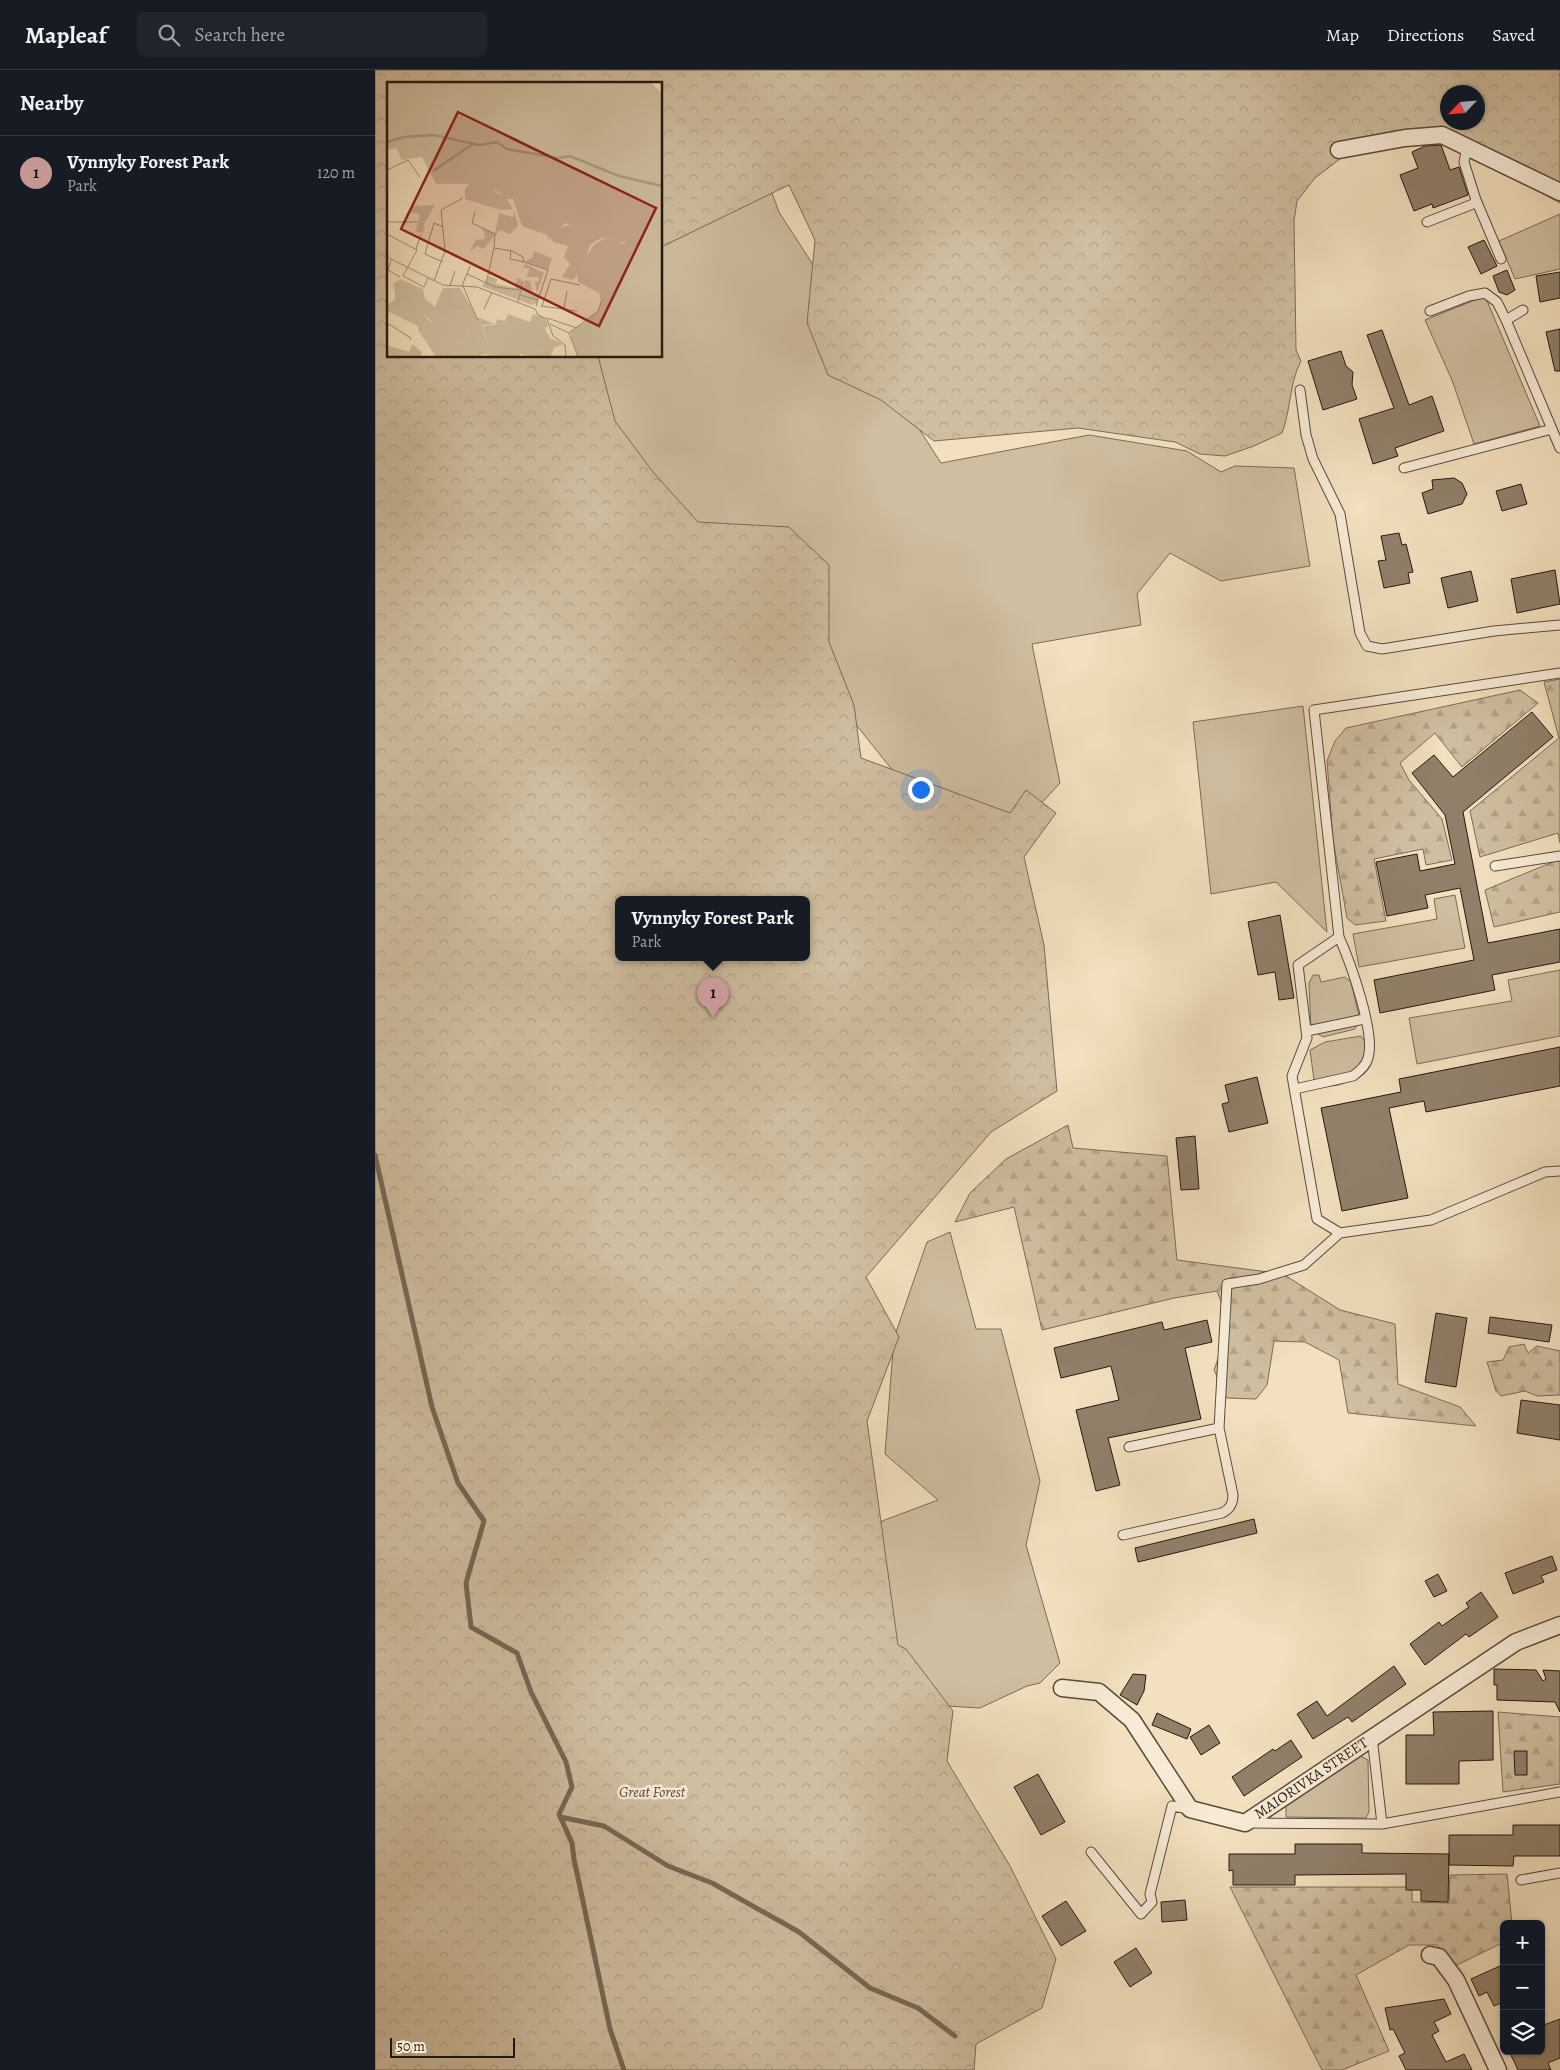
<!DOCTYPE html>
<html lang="en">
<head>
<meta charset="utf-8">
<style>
  body { margin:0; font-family:Alegreya,serif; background:#20242c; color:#f1f3f6 }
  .controls { position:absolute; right:15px; bottom:15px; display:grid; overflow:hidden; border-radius:8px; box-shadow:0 1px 4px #0004 }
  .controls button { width:45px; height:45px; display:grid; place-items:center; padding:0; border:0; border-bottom:1px solid #363941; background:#171b24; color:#f1f3f6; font:25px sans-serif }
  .compass { position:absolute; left:1065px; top:15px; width:45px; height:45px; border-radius:50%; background:#171b24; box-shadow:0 1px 4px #0004; rotate:244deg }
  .scale { position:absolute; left:15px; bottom:12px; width:125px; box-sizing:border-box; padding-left:5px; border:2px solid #25190f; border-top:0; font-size:14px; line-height:18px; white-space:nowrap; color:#25190f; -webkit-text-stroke:4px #f7ebd5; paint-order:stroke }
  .you { position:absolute; left:545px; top:719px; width:18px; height:18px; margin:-12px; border:4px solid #fff; border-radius:50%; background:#1a73e8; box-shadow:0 0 0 8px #1a73e833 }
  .badge { display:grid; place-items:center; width:32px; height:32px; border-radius:50%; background:#c59692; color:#111; font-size:16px; font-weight:700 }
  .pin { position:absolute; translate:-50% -41px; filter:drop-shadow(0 1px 2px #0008) }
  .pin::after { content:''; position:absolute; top:26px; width:18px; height:15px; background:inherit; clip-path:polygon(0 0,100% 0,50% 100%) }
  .popup { position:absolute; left:240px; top:826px; width:195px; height:65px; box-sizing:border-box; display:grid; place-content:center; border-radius:8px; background:#171b24; filter:drop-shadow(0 1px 4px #0005); font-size:16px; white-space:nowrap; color:#9ea1a6 }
  .popup b { font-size:19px; color:#f1f3f6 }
  .popup::after { content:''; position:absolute; left:50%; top:100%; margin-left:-10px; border:10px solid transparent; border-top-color:#171b24 }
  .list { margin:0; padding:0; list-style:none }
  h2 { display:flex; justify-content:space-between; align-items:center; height:65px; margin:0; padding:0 20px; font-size:21px }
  h2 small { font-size:16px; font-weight:400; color:#9ea1a6 }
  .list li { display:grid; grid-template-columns:32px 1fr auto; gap:15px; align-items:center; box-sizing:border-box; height:75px; padding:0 20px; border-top:1px solid #363941 }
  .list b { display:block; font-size:19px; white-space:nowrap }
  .list p { margin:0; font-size:16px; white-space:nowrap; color:#9ea1a6 }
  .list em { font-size:16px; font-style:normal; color:#9ea1a6 }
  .icon { flex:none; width:28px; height:28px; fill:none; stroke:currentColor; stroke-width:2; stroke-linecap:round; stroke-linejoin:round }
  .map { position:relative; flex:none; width:1185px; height:2000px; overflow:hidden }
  header { display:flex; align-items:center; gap:30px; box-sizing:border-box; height:70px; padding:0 25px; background:#171b24; border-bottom:1px solid #363941 }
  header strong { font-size:24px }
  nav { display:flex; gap:28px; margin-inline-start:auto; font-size:18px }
  .search { width:350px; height:45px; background:#20242c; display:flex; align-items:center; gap:12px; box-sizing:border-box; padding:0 18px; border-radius:8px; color:#9ea1a6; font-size:19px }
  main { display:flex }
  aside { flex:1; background:#171b24 }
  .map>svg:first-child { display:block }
  .green { fill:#cfbea0; stroke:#7a6c58 }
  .forest { fill:url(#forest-firs); stroke:#7a6c58 }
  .park { fill:url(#park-crowns); stroke:#7a6c58; fill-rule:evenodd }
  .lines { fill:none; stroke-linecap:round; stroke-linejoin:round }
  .stream { stroke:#766854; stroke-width:5 }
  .building { fill:#90806a; stroke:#25190f }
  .service-casing { stroke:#584b3b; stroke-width:11 }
  .minor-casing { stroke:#584b3b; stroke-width:19 }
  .service { stroke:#f7ebd5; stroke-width:9 }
  .minor { stroke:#f7ebd5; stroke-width:16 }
  .labels { text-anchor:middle; stroke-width:5; stroke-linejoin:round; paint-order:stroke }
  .street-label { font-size:15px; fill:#25190f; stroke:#f7ebd5 }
  .park-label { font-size:15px; font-style:italic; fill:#584b3a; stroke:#f7ebd5 }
  .inset-river { fill:none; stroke:#ac9c82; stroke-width:2.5 }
  .inset-road { fill:none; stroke:#a09078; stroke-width:1 }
  .view { fill:#8f2418; fill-opacity:0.15; stroke:#8f2418; stroke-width:2.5 }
  .inset-edge { fill:none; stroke:#25190f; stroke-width:2.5 }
</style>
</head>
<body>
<header>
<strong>Mapleaf</strong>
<div class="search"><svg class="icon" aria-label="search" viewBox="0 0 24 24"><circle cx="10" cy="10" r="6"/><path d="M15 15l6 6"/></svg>Search here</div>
<nav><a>Map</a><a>Directions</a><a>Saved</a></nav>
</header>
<main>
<aside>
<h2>Nearby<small></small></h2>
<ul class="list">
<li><span class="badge">1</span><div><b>Vynnyky Forest Park</b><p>Park</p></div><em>120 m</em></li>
</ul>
</aside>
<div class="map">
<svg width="1185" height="2000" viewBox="0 0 1185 2000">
  <defs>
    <pattern id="forest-firs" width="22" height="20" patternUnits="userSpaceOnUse" patternTransform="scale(1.25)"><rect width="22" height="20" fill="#cfbea0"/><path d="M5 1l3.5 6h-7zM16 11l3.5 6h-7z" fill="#b2a389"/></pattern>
    <pattern id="park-crowns" width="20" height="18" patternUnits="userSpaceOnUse" patternTransform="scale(1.25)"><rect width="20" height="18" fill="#cfbea0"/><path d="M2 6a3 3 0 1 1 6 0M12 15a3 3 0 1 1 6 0" fill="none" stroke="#b2a389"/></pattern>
  </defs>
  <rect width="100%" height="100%" fill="#f2e0be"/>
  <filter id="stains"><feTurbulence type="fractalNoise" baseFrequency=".004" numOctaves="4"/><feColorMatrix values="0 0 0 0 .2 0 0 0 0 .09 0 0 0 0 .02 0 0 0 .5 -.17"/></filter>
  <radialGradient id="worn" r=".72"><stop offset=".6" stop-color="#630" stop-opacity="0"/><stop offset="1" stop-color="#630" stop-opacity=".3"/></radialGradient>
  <path class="green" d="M384,88L404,142L566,393L714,365L812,381L846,402L860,396L919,398L935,496L846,511L795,483L762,524L766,555L657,574L685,713L620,784L547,737L478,651L318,462L229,403L220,286H286V128Z
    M1185,144V199L1140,209L1124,171Z
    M1110,226L1165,356L1099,374L1077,310L1050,250Z
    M928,636L952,862L901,812L836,824L818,652Z
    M1080,825L1090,878L984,897L978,864L1062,849L1059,829Z
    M1185,900V966L1042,994L1034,948L1137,931L1133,910Z
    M938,905H944L946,912L970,907L976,912L985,950L980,959L948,967L936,960L934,913Z
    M986,966L993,976C985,1006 976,1018 944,1016L939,1010L935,980L950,972Z
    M575,1162L601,1259H626L665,1411L651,1475L685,1593L665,1613L652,1616L605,1638L572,1636L534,1617L496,1500L507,1451L563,1430L510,1384L519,1268L552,1172Z
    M984,1685L993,1690L994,1742L991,1748L911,1747V1734Z"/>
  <path class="forest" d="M1185,609V773L1183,763L1105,787L1095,741L1184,668L1169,612Z
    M1145,620L1163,633L1087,697L1060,663L1025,693L1034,710L1067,749L1077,790L1051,795L1048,779L999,789L1011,851L980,855L972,848L958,770L952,691L960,671L971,658Z
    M1185,789V842L1119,857L1110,820Z
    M693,1055L698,1078L792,1086L802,1190L908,1204L965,1240L1020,1254L1023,1314L1085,1337L1101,1356L973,1343L964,1290L930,1272L899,1271L892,1315L881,1329L852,1328L839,1300L855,1255L842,1221L799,1228L667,1260L639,1137L580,1152L595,1123L631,1089Z
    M1149,1274L1153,1283L1162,1276L1185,1281V1325L1162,1326L1150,1321L1126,1326L1121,1321L1112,1292L1128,1290L1134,1277Z
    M1123,1642L1185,1647V1714L1128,1722Z
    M1132,1804L1137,1854H1129V1872L1082,1895L1062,1875H1034L981,1905L1014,1981L967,2000H947L855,1817H1037V1832L1074,1833L1075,1805Z"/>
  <path class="park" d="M0,0H1185V133L1067,70L970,85L940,108L922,131L919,151L921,280L926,291C914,314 916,340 907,363L879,376L850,386L825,384L800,372L703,358L559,371L506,330L453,305L432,253L440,170L414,115L286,177V14H14V286H223L240,351L278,402L323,452L414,457L454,495V572L479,635L486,688L635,743L651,720L681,743L649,787L669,875L682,1021L616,1062L491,1207L524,1267L492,1351L523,1575L531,1579L578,1641L572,1691L635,1796L681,1889L667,1938L601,1974L599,2000H0ZM1072,22H1102V52H1072ZM244,829H432V887H244Z"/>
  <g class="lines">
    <path class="stream" d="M0,1085L57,1337L83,1413L109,1451L91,1513L96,1557L142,1583L156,1622L191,1692L197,1717L184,1744L197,1773L199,1789L235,1959L249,2000
      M185,1747L229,1756L293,1796L337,1813L424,1862L495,1918L543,1938L580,1966"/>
  </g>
  <path class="building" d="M1066,75L1075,100L1084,97L1093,125L1058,138L1057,134L1039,141L1025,105L1043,98L1037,82L1050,76Z
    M1109,170L1122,196L1106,204L1093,177Z
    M1132,200L1140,220L1132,225L1124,222L1118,206Z
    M1185,202V228L1165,232L1161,206Z
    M1185,259V301H1180L1171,262Z
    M1007,260L1034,335L1057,326L1069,361L1020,378L1023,386L998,394L984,349L1019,338L992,265Z
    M966,281L971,296L978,302L977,315L982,329L948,340L933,291Z
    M1079,408L1087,413L1092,424L1087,434L1053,444L1047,423L1058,419L1057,410Z
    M1146,414L1152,434L1127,441L1121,421Z
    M1024,463L1027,475L1031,474L1038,502L1033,503L1035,513L1009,518L1003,491L1011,490L1006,466Z
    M1180,500L1185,534L1142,543L1136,509Z
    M1096,501L1103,531L1073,538L1066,508Z
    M1157,642L1178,667L1088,742L1113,873L1185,859V892L1117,905L1120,920L1005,943L999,910L1099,890L1085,818L1050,825L1053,838L1012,846L1001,792L1042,784L1045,801L1080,794L1070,745L1037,703L1059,685L1078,707Z
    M905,845L919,928L904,930L900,902L883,905L873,852Z
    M1185,977V1016L1051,1042L1049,1031L1014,1038L1033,1128L967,1141L946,1038L1026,1022L1024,1009Z
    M882,1007L893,1053L854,1062L847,1034L854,1032L850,1015Z
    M820,1066L824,1119L806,1120L801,1068Z
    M1061,1243L1092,1248L1081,1317L1050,1312Z
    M1115,1247L1177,1255L1174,1272L1113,1263Z
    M832,1250L837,1272L810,1278L826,1349L733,1368L745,1415L721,1421L701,1340L744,1330L736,1296L686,1308L679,1278L787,1252L789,1260Z
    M1146,1330L1185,1335V1370L1142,1363Z
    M879,1449L882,1463L763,1492L760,1478Z
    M1177,1486L1182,1500L1166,1506L1169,1512L1138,1524L1130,1503Z
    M1063,1504L1072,1521L1059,1527L1050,1511Z
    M1106,1522L1123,1547L1094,1567L1091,1564L1050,1595L1035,1574L1064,1552L1067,1556L1094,1537L1091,1533Z
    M1019,1596L1031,1614L977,1652L973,1647L938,1669L922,1644L942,1631L952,1646Z
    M1119,1599L1161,1600L1168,1611L1171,1609L1168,1600L1185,1601V1642L1180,1632L1122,1630V1615H1119Z
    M758,1604L771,1605L769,1621L762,1635L745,1625Z
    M1118,1641V1690L1084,1691V1714H1031V1665H1059L1058,1642Z
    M782,1643L816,1659L812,1669L777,1655Z
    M834,1655L845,1673L826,1685L815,1667Z
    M916,1670L927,1687L869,1726L857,1707L898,1679L900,1681Z
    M1139,1681H1152V1705H1140Z
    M663,1704L690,1752L666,1765L639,1717Z
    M1138,1755H1185V1786H1139L1138,1796L1074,1795V1765H1138Z
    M920,1774H987V1783L1074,1784L1073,1832L1046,1831V1820H1031V1804L920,1805V1815H858V1800L854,1801V1784H920Z
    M810,1830L812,1850L787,1852L786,1832Z
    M691,1831L711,1861L686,1876L667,1846Z
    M761,1878L777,1903L755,1917L739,1892Z
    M1125,1896L1129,1905V1932L1119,1936L1112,1922L1104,1926L1096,1909Z
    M1069,1929L1076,1944L1059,1952L1064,1961L1057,1965L1071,1992L1089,1984L1097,2000H1031L1024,1986L1030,1983L1018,1959L1015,1960L1010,1938Z
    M1185,1949V1988L1173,1993L1176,2000H1143L1134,1981H1166V1956Z"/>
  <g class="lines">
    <g class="service-casing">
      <path id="service" d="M1101,130L1126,189
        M1052,152L1098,134L1101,130L1089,92L1092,77
        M1148,240L1131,250L1185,378
        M1055,241L1094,226L1110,223L1122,232L1131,250
        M925,320L931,365L938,389L965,444L985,563L992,576L1007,579L1119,561L1185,555
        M1029,398L1177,359
        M1185,603L939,640L964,867L923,895L932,968L917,1006L942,1149L965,1163L1056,1150L1170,1102L1185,1101
        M1120,796L1185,786
        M932,961L989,949
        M920,1019L978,1006C985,1001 991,996 993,988C1001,964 975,891 964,867
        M754,1377L844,1358
        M748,1465L847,1443C855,1439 858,1434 858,1425L844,1358L852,1214L884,1209L929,1195L965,1163
        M997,1667L1007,1754L1185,1722
        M875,1753L1007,1754
        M716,1782L766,1844L777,1832L775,1824L797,1736L815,1739
        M1146,1810L1185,1803"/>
    </g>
    <g class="minor-casing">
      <path id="minor" d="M964,80L1030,68L1067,65L1185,122
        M687,1618L724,1622L757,1650L815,1739L870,1753L1141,1572L1185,1555
        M1055,1885L1064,1887L1081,1910L1123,2000"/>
    </g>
    <use href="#service" class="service"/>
    <use href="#minor" class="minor"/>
  </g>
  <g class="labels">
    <g class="street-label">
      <text transform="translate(936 1708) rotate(-34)" y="5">MAIORIVKA STREET</text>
    </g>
    <g class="park-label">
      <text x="277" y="1727">Great Forest</text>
    </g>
  </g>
  <g transform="translate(12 12)">
    <rect width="275" height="275" fill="#f2e0be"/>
    <path d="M83,101L97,103L119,116L126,127L114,128L78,117V107ZM218,130L245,139L242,160H229L216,155L203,163L199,179L186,198L175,195L183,182L177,175L181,164L166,160L162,150ZM147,169L165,176L161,188L138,179L145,176ZM13,197L36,207L38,217L48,225L56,206H73L85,226L69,230L49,243L8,209L6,202ZM121,241L136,246L144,242L165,265L153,267L146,275L133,272L132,275H98L104,272L96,244ZM92,245L94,275H68L66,264L79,256L83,248ZM25,262L35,270L34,275H1L0,263L22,270Z" fill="#cfbea0"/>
    <path d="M48,123L36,144L38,146L36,151L29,149L33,132L24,131V124ZM127,128L131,144L123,152L113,148L96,167L90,164L82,170L89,158L98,157L96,147L108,151L112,131L126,135ZM138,182L157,191L150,211L148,200L152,199L151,195H139L143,187L136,185ZM102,194L110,197L109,202L128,206L130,196L134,197L136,207L138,198L143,199L146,211L152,213L150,221L145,223L95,204ZM8,209L26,219L41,238L49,243L69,230L85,226L93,242L90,235L108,242L111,237L118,239L121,232L143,240L146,232L158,236L161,243L158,248L164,257L176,262L167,266L163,275H146L153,267L164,265L149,248L146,249L144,242L136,246L121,241L95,243L104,272L93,273L92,245L83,248L79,256L66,264L68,275H49L31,248V244L2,230L0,223L8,218Z" fill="#cfbea0"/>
    <path d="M0,0H263L275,11V275H191L184,255V250L211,229L214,218L212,211L191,200L190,192L206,164L217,156L238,162V137L216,134L198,147L178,141L163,158L160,153L135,144L126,117H118L112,110L88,102H49L35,75L15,78L9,66L0,68Z" fill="#cfbea0"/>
    <path class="inset-river" d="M0,60L17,55L47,53L92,63L110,60L120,67L171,76L183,74L232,94L275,104M46,89L87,61"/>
    <path class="inset-road" d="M0,88L21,78L33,95M88,130L85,141L108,152L107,166M0,140H31M0,152L30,168L16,194L37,205L41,196M29,167L34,152M124,168L123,177L137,180M0,175L56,203L90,205L148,227L151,233L160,237L166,254L178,263L179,275M4,178L1,188L13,195M56,180L38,172L47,141L56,145M80,192L108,205L133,208M47,199L58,169L54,128L76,116M99,202L107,166L125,169L136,175L137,180L161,188L149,224M63,204L68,189M75,204L83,184M76,204L91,239M133,213L151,218M131,220L136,199M154,224L190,229M155,224L164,197L193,203M177,226L180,209M97,227L105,210M160,236L190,246M0,241L24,256L23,258M163,242L182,251L191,275M182,251L211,229L215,218"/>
    <path class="view" d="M71,30L269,126L212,244L14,147Z"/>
    <rect width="275" height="275" class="inset-edge"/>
  </g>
  <rect width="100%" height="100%" filter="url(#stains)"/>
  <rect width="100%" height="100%" fill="url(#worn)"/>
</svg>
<div class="controls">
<button>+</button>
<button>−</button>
<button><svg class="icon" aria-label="layers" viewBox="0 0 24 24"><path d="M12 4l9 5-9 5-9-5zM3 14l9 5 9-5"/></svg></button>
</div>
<svg class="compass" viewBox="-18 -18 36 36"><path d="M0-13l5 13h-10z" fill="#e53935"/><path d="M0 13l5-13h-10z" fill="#9ea1a6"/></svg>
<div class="scale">50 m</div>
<div class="you"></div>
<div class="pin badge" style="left:338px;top:948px">1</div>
<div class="popup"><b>Vynnyky Forest Park</b>Park</div>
</div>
</main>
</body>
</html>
